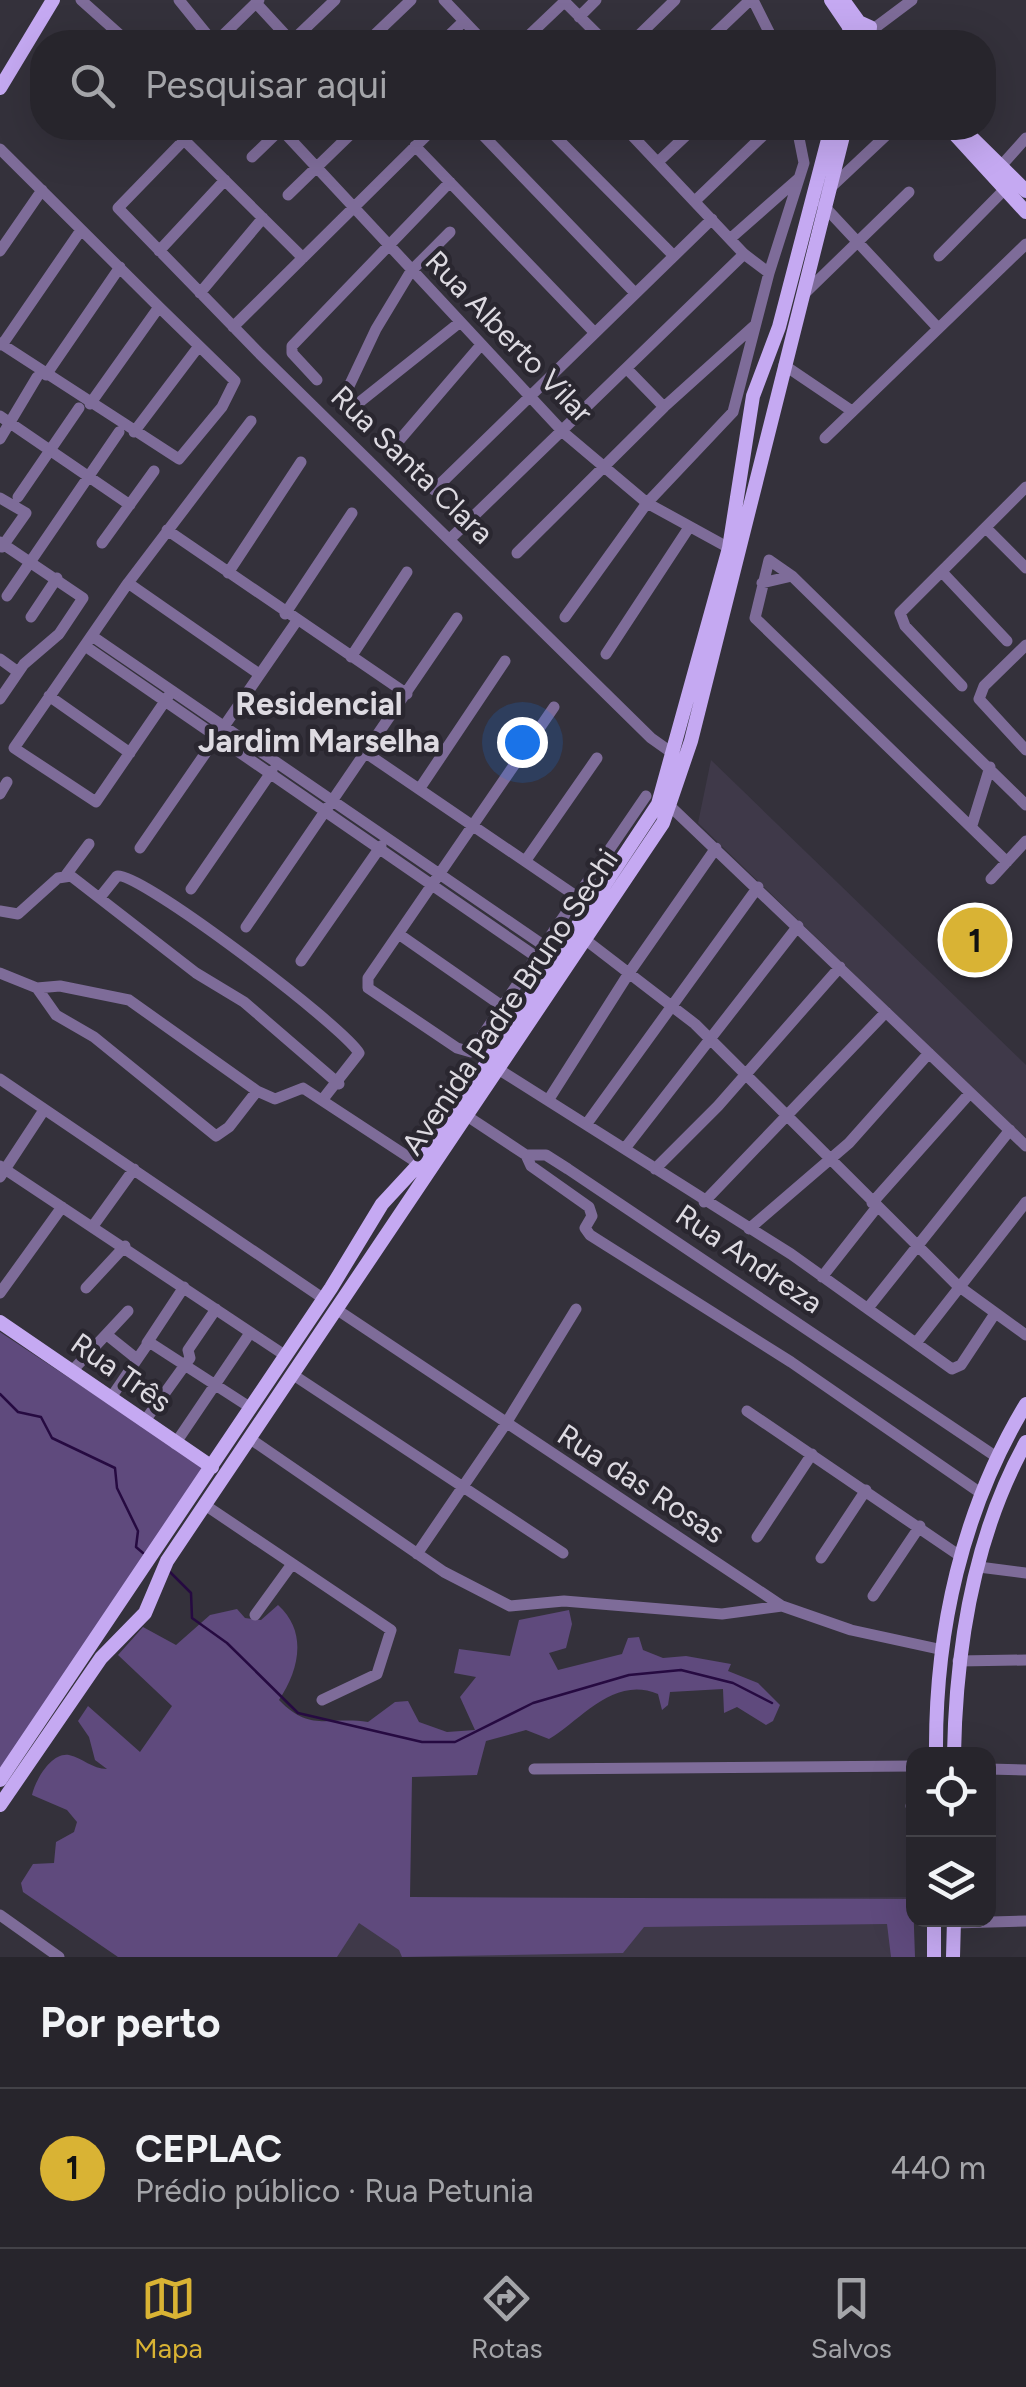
<!DOCTYPE html>
<html lang="pt">
<head>
<meta charset="utf-8">
<style>
  body { margin:0; font-family:Figtree,sans-serif; background:#333138; color:#f1f3f6 }
  .controls { position:absolute; right:30px; bottom:30px; display:grid; overflow:hidden; border-radius:20px; box-shadow:0 10px 40px #0002 }
  .controls button { width:90px; height:90px; display:grid; place-items:center; padding:0; border:0; border-bottom:2px solid #434248; background:#27252c; color:#f1f3f6; font:50px sans-serif }
  .you { position:absolute; left:522px; top:742px; width:35px; height:35px; margin:-25px; border:8px solid #fff; border-radius:50%; background:#1a73e8; box-shadow:0 0 0 15px #1a73e833 }
  .badge { display:grid; place-items:center; width:65px; height:65px; border-radius:50%; background:#d9b334; color:#111; font-size:32px; font-weight:700 }
  .pin { position:absolute; translate:-50% -50%; border:5px solid #fff; box-shadow:0 2px 10px #0006 }
  .list { margin:0; padding:0; list-style:none }
  h2 { display:flex; justify-content:space-between; align-items:center; height:130px; margin:0; padding:0 40px; font-size:42px }
  h2 small { font-size:32px; font-weight:400; color:#a4a5a9 }
  .list li { display:grid; grid-template-columns:65px 1fr auto; gap:30px; align-items:center; box-sizing:border-box; height:160px; padding:0 40px; border-top:2px solid #434248 }
  .list b { display:block; font-size:38px; white-space:nowrap }
  .list p { margin:0; font-size:32px; white-space:nowrap; color:#a4a5a9 }
  .list em { font-size:32px; font-style:normal; color:#a4a5a9 }
  .icon { flex:none; width:55px; height:55px; fill:none; stroke:currentColor; stroke-width:2; stroke-linecap:round; stroke-linejoin:round }
  .map { position:relative; flex:none; width:1026px; height:1957px; overflow:hidden }
  .search { position:absolute; background:#27252c; box-shadow:0 10px 40px #0002; left:30px; right:30px; top:30px; height:110px; display:flex; align-items:center; gap:25px; box-sizing:border-box; padding:0 35px; border-radius:40px; color:#a4a5a9; font-size:38px }
  .sheet { height:290px; background:#27252c }
  nav { display:flex; justify-content:space-around; align-items:center; box-sizing:border-box; height:140px; border-top:2px solid #434248; background:#27252c; font-size:28px; color:#a4a5a9 }
  nav a { display:grid; justify-items:center; gap:5px }
  nav .on { color:#d9b334 }
  .map>svg:first-child { display:block }
  .built { fill:#3f3949 }
  .green { fill:#5f4a7d }
  .lines { fill:none; stroke-linecap:round; stroke-linejoin:round }
  .stream { stroke:#260a41; stroke-width:2.5 }
  .minor { stroke:#7e6c99; stroke-width:11 }
  .major { stroke:#c5a9f2; stroke-width:14 }
  .labels { text-anchor:middle; stroke-width:9; stroke-linejoin:round; paint-order:stroke }
  .street-label { font-size:30px; fill:#dddae1; stroke:#2a2730 }
  .neighbourhood-label { font-size:32px; font-weight:bold; fill:#dddae1; stroke:#2a2730 }
</style>
</head>
<body>
<div class="map">
<svg width="1026" height="1957" viewBox="0 0 1026 1957">
  <rect width="100%" height="100%" fill="#34313b"/>
  <path class="built" d="M711,760L1026,1065V1141L698,823Z
    M912,1897L913,1957H320L317,1941L406,1900Z"/>
  <path class="green" d="M0,1332L208,1470L0,1775Z
    M278,1605C308,1632 299,1670 279,1700C311,1733 328,1716 368,1722L395,1702L408,1701L419,1722L447,1732L475,1730L460,1697L476,1677L454,1673L459,1649L510,1656L519,1620L569,1610L572,1624L566,1648L549,1653L558,1670L622,1654L628,1638L639,1637L643,1650L663,1658L686,1656L731,1664L728,1671L758,1683L780,1705L773,1721L766,1725L737,1707L724,1713L723,1689L670,1692L668,1705L662,1710L658,1694C614,1675 581,1720 549,1739L526,1730L486,1741L477,1775L412,1777L410,1897L913,1899L915,1957H891L887,1924L644,1927L623,1953L402,1957L399,1950L359,1923L337,1957H118L23,1892L21,1883L33,1864L54,1863L56,1842L74,1832L77,1822L67,1810L32,1795C35,1781 51,1752 69,1755C83,1758 92,1769 107,1769L95,1760L89,1737L78,1721L88,1706L140,1752L172,1706L118,1655L143,1627L176,1645L210,1615L237,1609L245,1618L261,1620Z"/>
  <g class="lines">
    <path class="stream" d="M0,1394L18,1412L41,1417L52,1438L115,1468L117,1488L138,1531L136,1547L143,1553
      M169,1571L191,1593L192,1618L227,1643L298,1713L422,1742H455L533,1703L629,1675L681,1670L733,1683L772,1703"/>
    <path class="minor" d="M81,0L128,42
      M179,0L213,42
      M444,0L484,42
      M563,0L605,42
      M753,0L774,42
      M256,3L292,42
      M579,17L596,0
      M872,30L912,0
      M216,42L259,0
      M291,42L335,0
      M367,42L411,0
      M442,42L464,21
      M522,42L564,2
      M632,42L675,0
      M706,42L750,0
      M172,128L303,258
      M280,128L564,433L647,503L729,548
      M476,128L634,292
      M547,128L674,256
      M625,128L744,254L769,273
      M184,140L118,208L260,354L651,738L675,755
      M415,146L593,331
      M0,149L159,307L90,404
      M252,157L282,128
      M659,161L694,128
      M1001,166L1026,138
      M828,190L894,128
      M288,195L357,128
      M695,201L771,128
      M823,205L938,328
      M731,238L799,178
      M0,251L42,190
      M159,251L225,180
      M939,256L1005,189
      M200,293L263,218
      M804,294L909,192
      M233,327L434,128
      M0,343L179,459L222,407L235,381L159,307
      M2,345L81,230
      M784,365L852,411
      M628,370L664,407
      M46,375L120,267
      M317,380L292,353V346L450,182
      M361,401L459,323
      M341,403L376,329L411,271L450,232
      M0,416L130,505
      M134,432L199,346
      M825,438L1026,244
      M0,439L37,377
      M391,450L480,346
      M434,490L712,219
      M18,497L79,408
      M0,498L26,513L2,547
      M987,529L1026,568
      M167,530L407,694
      M451,538L744,254
      M0,542L83,598L59,634L24,664L0,699
      M102,543L154,471
      M517,553L664,407L755,325
      M942,572L1007,641
      M228,573L301,462
      M128,583L259,674
      M762,583L792,576
      M7,596L119,432
      M285,614L352,513
      M31,617L57,578
      M565,617L647,503L733,412L769,273L804,163L797,128
      M92,636L546,947
      M1026,645L984,686L979,699L1026,750
      M85,646L538,958
      M606,654L688,529
      M351,657L407,572
      M0,659L18,672
      M962,686L905,626L900,613L1026,487
      M172,691L96,802L14,748L128,583L251,421
      M49,696L130,753
      M554,707L368,978V988L457,1048L471,1052L646,796
      M366,753L576,896
      M420,788L505,661
      M0,794L7,782
      M671,807L1026,1146
      M972,825L990,767
      M140,848L296,622
      M526,860L597,758
      M1007,862L755,618L769,560L792,576L1026,805
      M66,875L89,844
      M991,879L1026,841
      M191,889L272,771
      M101,896L117,876C139,871 342,1025 359,1053L323,1099
      M0,911L18,914L58,878L71,876L196,973L244,1002L339,1084
      M246,927L457,618
      M400,935L502,1006
      M587,941L695,1024L957,1285L1026,1335
      M301,961L381,846
      M0,973L37,988L56,1015L94,1037L216,1136L229,1127L257,1091
      M37,988L60,986L129,1000L257,1091L275,1099L303,1088L419,1164
      M498,1069L791,1254L952,1369L961,1365L994,1315
      M0,1079L324,1299
      M549,1099L629,973L716,848
      M467,1116L526,1155H546L568,1169L998,1458
      M588,1122L758,887
      M626,1147L798,926
      M526,1155L531,1166L589,1207L592,1216L585,1228L590,1235L791,1362L982,1494
      M0,1166L286,1356
      M655,1169L718,1106L840,967
      M0,1177L44,1110
      M704,1202L886,1012
      M872,1203L970,1093
      M93,1226L134,1169
      M749,1229L849,1143L929,1053
      M822,1277L877,1207
      M86,1288L125,1246
      M0,1293L62,1207
      M868,1308L1010,1130
      M336,1309L782,1606L851,1630L943,1650
      M107,1335L137,1359
      M147,1343L184,1287
      M916,1343L1026,1202
      M72,1371L128,1311
      M292,1374L563,1553
      M110,1399L149,1342L251,1408
      M747,1411L960,1556
      M144,1422L190,1358L188,1350L216,1309
      M249,1438L444,1572L510,1606L564,1601L722,1614L782,1606
      M175,1444L250,1333
      M205,1505L391,1630L377,1674L322,1700
      M757,1537L812,1454
      M417,1554L505,1425L576,1309
      M821,1558L866,1490
      M979,1567L1026,1573
      M873,1596L920,1526
      M255,1615L292,1564
      M958,1661L1026,1660
      M534,1769L914,1766
      M988,1769L1026,1770
      M911,1806H914
      M913,1821H914
      M0,1915L59,1957
      M954,1923L1026,1921"/>
    <path class="major" d="M831,0L850,28
      M843,0L859,22
      M852,42L849,31L859,22L870,27L868,42
      M0,88L53,0
      M949,128L1026,212
      M962,128L1026,191
      M0,1322L212,1467
      M936,1754C935,1631 962,1510 1026,1404
      M954,1754C956,1647 973,1537 1026,1442
      M0,1780L331,1288L382,1204L419,1164L455,1111L658,804L729,548L753,396L779,327L831,128
      M0,1805L101,1658L145,1613L167,1561L663,823L691,741L845,128
      M934,1957V1920
      M953,1957L954,1920"/>
  </g>
  <g class="labels">
    <g class="street-label">
      <text transform="translate(509 337) rotate(46)" y="10">Rua Alberto Vilar</text>
      <text transform="translate(412 465) rotate(44)" y="10">Rua Santa Clara</text>
      <text transform="translate(510 1002) rotate(-56)" y="10">Avenida Padre Bruno Sechi</text>
      <text transform="translate(749 1259) rotate(34)" y="10">Rua Andreza</text>
      <text transform="translate(121 1373) rotate(35)" y="10">Rua Três</text>
      <text transform="translate(641 1484) rotate(33)" y="10">Rua das Rosas</text>
    </g>
    <g class="neighbourhood-label">
      <text x="319" y="715">Residencial<tspan x="319" dy="37">Jardim Marselha</tspan></text>
    </g>
  </g>
</svg>
<div class="controls">
<button><svg class="icon" aria-label="locate" viewBox="0 0 24 24"><circle cx="12" cy="12" r="6"/><path d="M12 2v4M12 18v4M2 12h4M18 12h4"/></svg></button>
<button><svg class="icon" aria-label="layers" viewBox="0 0 24 24"><path d="M12 4l9 5-9 5-9-5zM3 14l9 5 9-5"/></svg></button>
</div>
<div class="you"></div>
<div class="pin badge" style="left:975px;top:940px">1</div>
<div class="search"><svg class="icon" aria-label="search" viewBox="0 0 24 24"><circle cx="10" cy="10" r="6"/><path d="M15 15l6 6"/></svg>Pesquisar aqui</div>
</div>
<section class="sheet">
<h2>Por perto<small></small></h2>
<ul class="list">
<li><span class="badge">1</span><div><b>CEPLAC</b><p>Prédio público · Rua Petunia</p></div><em>440 m</em></li>
</ul>
</section>
<nav>
<a class="on"><svg class="icon" aria-label="map" viewBox="0 0 24 24"><path d="M3 6l6-2 6 2 6-2v14l-6 2-6-2-6 2zM9 4v14M15 6v14"/></svg>Mapa</a>
<a><svg class="icon" aria-label="directions" viewBox="0 0 24 24"><path d="M12 3l9 9-9 9-9-9zM9 14v-3h6M13 9l2 2-2 2"/></svg>Rotas</a>
<a><svg class="icon" aria-label="saved" viewBox="0 0 24 24"><path d="M7 4h10v16l-5-4-5 4z"/></svg>Salvos</a>
</nav>
</body>
</html>
